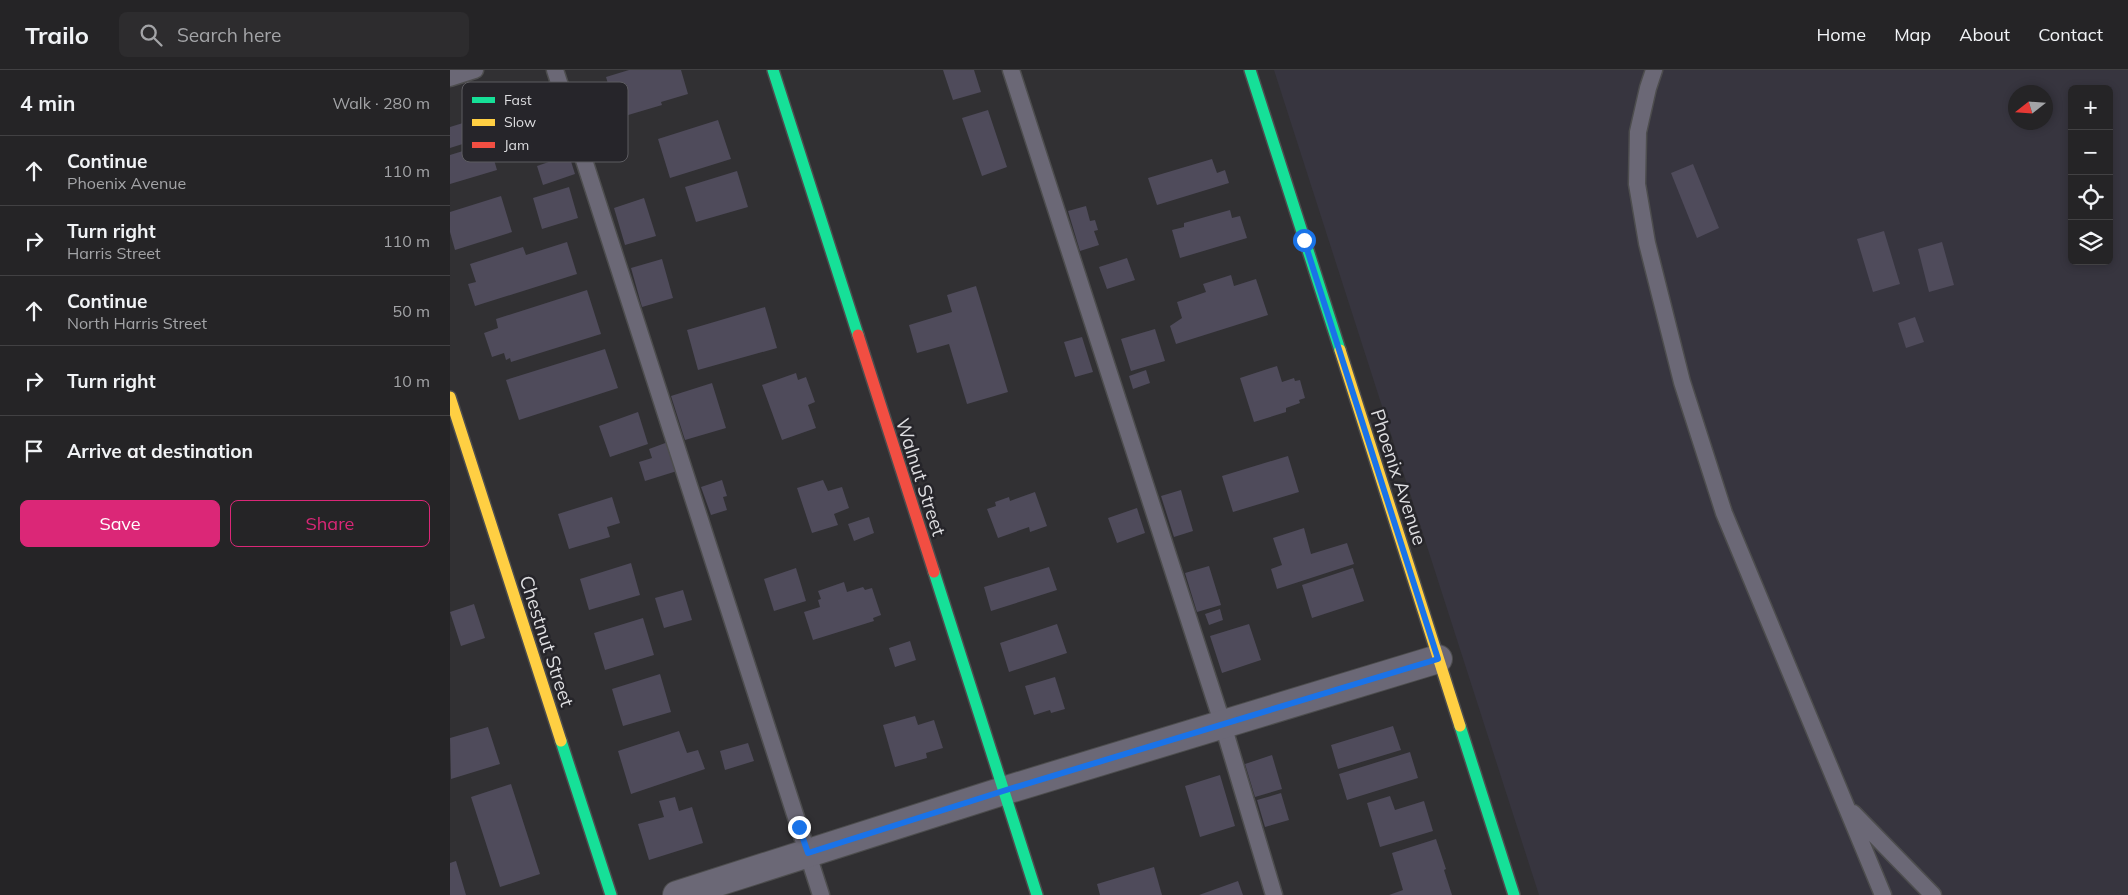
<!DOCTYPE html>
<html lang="en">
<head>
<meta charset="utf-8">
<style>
  body { margin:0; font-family:Mulish,sans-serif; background:#2d2c2e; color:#f1f3f6 }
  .controls { position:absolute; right:15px; top:15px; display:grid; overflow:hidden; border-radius:8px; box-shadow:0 2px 8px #0003 }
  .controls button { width:45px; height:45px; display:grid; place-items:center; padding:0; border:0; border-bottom:1px solid #424143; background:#252426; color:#f1f3f6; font:25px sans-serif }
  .compass { position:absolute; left:1558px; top:15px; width:45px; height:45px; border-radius:50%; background:#252426; box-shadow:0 2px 8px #0003; rotate:253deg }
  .stop { position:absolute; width:15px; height:15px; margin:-11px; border:4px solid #1a73e8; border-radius:50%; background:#fff }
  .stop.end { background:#1a73e8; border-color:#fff; box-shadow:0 1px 5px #0008 }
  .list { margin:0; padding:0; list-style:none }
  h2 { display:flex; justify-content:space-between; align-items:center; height:65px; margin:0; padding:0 20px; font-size:21px }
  h2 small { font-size:16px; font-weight:400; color:#a3a4a7 }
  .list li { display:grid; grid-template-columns:32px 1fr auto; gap:15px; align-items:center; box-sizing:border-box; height:70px; padding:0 20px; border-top:1px solid #424143 }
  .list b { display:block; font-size:19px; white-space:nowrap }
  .list p { margin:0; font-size:16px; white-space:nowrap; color:#a3a4a7 }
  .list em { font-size:16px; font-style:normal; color:#a3a4a7 }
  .actions { display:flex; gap:10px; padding:15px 20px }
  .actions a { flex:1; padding:11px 0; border:1px solid #db2777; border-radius:8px; text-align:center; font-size:18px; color:#db2777 }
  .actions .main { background:#db2777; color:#fff }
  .icon { flex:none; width:28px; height:28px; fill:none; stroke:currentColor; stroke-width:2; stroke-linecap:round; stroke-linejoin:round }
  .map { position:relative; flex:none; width:1678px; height:825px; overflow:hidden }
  header { display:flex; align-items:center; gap:30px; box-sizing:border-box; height:70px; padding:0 25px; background:#252426; border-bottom:1px solid #424143 }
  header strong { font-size:24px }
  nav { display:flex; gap:28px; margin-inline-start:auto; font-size:18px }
  .search { width:350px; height:45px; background:#2d2c2e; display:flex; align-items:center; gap:12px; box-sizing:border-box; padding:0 18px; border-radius:8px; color:#a3a4a7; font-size:19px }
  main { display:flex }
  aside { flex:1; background:#252426 }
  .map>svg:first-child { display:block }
  .built { fill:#37353f; fill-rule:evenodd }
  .building { fill:#4f4b5b }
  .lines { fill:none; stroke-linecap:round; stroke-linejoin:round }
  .lane-casing { stroke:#4d4d4e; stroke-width:19 }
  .street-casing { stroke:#4d4d4e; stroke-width:30 }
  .fast-casing { stroke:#4d4d4e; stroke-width:14 }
  .slow-casing { stroke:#4d4d4e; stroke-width:14 }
  .jam-casing { stroke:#4d4d4e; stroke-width:14 }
  .lane { stroke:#6b6876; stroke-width:16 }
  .street { stroke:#6b6876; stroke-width:28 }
  .fast { stroke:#16e098; stroke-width:11 }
  .slow { stroke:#ffcf43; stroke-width:11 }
  .jam { stroke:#f24e42; stroke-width:11 }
  .route { stroke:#1a73e8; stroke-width:6 }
  .labels { text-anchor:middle; stroke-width:5; stroke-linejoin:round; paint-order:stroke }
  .street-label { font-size:19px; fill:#dedee1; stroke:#26252a }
  .key { fill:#26252a; stroke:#5d5c61; stroke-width:1 }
  .key-label { font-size:14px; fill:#dedee1 }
</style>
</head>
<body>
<header>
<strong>Trailo</strong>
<div class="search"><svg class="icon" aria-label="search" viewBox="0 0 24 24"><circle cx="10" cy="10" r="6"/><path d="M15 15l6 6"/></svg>Search here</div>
<nav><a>Home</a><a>Map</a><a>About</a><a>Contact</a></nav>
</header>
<main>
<aside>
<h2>4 min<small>Walk · 280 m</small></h2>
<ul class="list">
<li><svg class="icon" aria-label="ahead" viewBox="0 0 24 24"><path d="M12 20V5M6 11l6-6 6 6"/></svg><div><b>Continue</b><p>Phoenix Avenue</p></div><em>110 m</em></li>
<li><svg class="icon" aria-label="right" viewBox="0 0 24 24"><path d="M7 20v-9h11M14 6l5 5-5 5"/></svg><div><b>Turn right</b><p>Harris Street</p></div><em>110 m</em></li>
<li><svg class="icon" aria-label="ahead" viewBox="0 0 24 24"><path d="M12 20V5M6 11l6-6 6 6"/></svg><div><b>Continue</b><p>North Harris Street</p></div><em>50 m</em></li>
<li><svg class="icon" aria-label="right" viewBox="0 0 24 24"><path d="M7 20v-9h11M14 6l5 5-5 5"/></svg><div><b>Turn right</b></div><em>10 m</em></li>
<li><svg class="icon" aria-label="arrive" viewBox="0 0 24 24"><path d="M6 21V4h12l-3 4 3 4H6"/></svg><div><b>Arrive at destination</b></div></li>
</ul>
<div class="actions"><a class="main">Save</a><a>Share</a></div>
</aside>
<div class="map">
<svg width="1678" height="825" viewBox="0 0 1678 825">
  <rect width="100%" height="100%" fill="#313033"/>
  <path class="built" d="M824,0H1678V825H1089ZM1622,19H1659V191H1622ZM1566,22H1596V52H1566Z"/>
  <path class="building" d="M179,0H231L238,24L211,32L212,35L168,48L156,7Z
    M493,0H524L531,22L503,30Z
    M538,40L557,97L532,106L512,48Z
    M268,50L281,89L220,108L208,69Z
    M13,53L19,72L0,78V57Z
    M39,73L47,100L0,114V85Z
    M119,85L125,104L93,115L87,96Z
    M762,89L767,103L775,100L779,113L707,135L698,108Z
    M1243,94L1269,158L1247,168L1221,103Z
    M287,101L298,137L246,152L235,117Z
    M119,117L128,148L92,159L83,128Z
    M51,126L62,162L5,180L0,162V142Z
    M194,128L206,166L175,175L164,138Z
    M636,136L640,151L645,150L648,160L644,161L649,175L630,181L618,141Z
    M780,140L782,148L790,146L797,168L730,188L722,160L734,157V153Z
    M1434,161L1450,214L1423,222L1407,169Z
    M117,172L127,204L25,236L18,214L26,212L20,194L73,177L76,185Z
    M1492,172L1504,215L1479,222L1468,179Z
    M677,188L685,210L657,219L649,197Z
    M212,189L223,228L192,237L181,198Z
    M781,205L784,216L806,209L818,245L726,274L720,256L732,248L727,232L756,222L753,214Z
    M526,216L558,322L517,334L499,274L467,283L459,255L502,242L497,225Z
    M137,220L151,264L61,292L60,288L56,290L54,283L42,287L34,263L48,258L46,249Z
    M315,237L327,278L248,300L237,260Z
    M1465,247L1474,272L1456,278L1448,253Z
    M705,259L715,291L681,301L671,269Z
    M632,267L643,302L625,307L614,272Z
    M155,279L168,318L69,350L56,310Z
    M827,296L832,312L844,308L845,311L850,310L855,328L849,330L850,333L836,338V342L804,352L790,308Z
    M696,300L700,313L683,319L679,306Z
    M346,303L348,310L356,307L365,332L358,335L366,358L332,370L312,315Z
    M262,313L276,358L235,370L221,326Z
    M188,342L198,374L160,387L149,356Z
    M218,372L227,401L195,411L189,392L202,388L199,379Z
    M838,386L849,422L783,442L772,406Z
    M272,410L277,426L273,427L277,440L261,445L251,417Z
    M373,410L378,421L392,417L399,438L384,444L388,455L362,463L347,418Z
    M731,420L743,461L724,467L711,426Z
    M585,422L597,456L580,462L579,457L548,468L537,439L546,436L545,432L559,427L560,431Z
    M162,427L170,453L157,457L160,467L119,479L108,444Z
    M687,438L695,463L667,473L658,448Z
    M419,447L424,463L404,471L398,454Z
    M854,458L861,484L897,473L904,494L827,519L821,499L832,495L823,468Z
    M181,493L190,525L139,540L130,509Z
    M759,496L771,535L747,542L735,503Z
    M599,497L607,520L541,541L534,517Z
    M346,498L356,531L324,541L314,509Z
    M903,498L914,531L862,548L852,515Z
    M394,512L397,522L413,517L415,520L422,518L431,545L423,548L424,551L363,570L354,542L370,537L368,530L371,529L368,521Z
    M233,520L242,550L214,558L205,528Z
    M24,534L35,568L11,576L0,542Z
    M770,539L773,550L759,555L755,544Z
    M193,548L204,585L155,600L144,563Z
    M607,554L617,583L559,602L550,573Z
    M799,554L811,590L772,603L760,566Z
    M460,571L466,590L445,597L439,578Z
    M210,604L221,642L173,656L162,619Z
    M605,607L615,639L601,643L600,640L584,645L575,616Z
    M465,646L468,655L484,650L493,678L476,683L477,688L445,697L433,655Z
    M943,656L951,680L888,699L881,675Z
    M38,657L50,694L1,709L0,668Z
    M229,661L237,683L248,680L255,699L181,724L168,681Z
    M298,673L304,691L275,700L270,681Z
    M960,682L968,708L897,730L889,704Z
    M822,685L832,719L805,727L795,694Z
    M770,705L785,756L750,767L735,716Z
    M61,714L90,804L50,817L21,727Z
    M831,723L839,750L815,757L807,730Z
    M940,726L945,740L974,731L983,761L930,777L917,733Z
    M225,727L229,741L242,737L253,773L199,790L188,754L214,747L209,731Z
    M986,769L996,799L994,800L1002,825H939L953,820L942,783Z
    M6,791L16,825H0V793Z
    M704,797L712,825H650L647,814Z
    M788,811L793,825H749Z"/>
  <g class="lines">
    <g class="lane-casing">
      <path id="lane" d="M105,0L371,825
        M561,0L773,655L824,825
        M1204,0L1198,18L1188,62L1187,114L1197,173L1232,312L1274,443L1433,825
        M0,8L25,0
        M1403,743L1483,825"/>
    </g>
    <g class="street-casing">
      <path id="street" d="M227,825L553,721L988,589"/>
    </g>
    <g class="fast-casing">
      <path id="fast" d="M323,0L408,265
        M800,0L890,280
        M484,502L587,825
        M1010,656L1064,825
        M111,671L161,825"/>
    </g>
    <g class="slow-casing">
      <path id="slow" d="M890,280L1010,656
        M0,327L111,671"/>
    </g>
    <g class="jam-casing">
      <path id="jam" d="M408,265L484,502"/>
    </g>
    <use href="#lane" class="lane"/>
    <use href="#street" class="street"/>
    <use href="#fast" class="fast"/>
    <use href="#slow" class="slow"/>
    <use href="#jam" class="jam"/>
  </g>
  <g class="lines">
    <path class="route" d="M349,757L358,783L553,721L988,589L854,170"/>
  </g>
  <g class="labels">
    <g class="street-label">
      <text transform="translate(471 407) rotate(72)" y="7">Walnut Street</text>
      <text transform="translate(949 407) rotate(72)" y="7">Phoenix Avenue</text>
      <text transform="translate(97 571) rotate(72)" y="7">Chestnut Street</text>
    </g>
  </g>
  <rect x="12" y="12" width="166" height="80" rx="8" class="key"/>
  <rect x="22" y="27" width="23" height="6" fill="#16e098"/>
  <rect x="22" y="49" width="23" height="7" fill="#ffcf43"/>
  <rect x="22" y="72" width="23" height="6" fill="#f24e42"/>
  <g class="key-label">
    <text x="54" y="35">Fast</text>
    <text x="54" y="57">Slow</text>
    <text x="54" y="80">Jam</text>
  </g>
</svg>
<div class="controls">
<button>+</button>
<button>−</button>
<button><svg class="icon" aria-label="locate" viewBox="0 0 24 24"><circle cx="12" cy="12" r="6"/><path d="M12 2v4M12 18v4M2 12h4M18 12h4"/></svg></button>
<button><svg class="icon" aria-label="layers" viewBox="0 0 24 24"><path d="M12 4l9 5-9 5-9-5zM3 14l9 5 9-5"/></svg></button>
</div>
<svg class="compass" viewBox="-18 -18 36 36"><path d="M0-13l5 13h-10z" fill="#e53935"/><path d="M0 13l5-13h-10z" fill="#a3a4a7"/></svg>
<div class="stop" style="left:854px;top:170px"></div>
<div class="stop end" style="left:349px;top:757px"></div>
</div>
</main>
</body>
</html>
